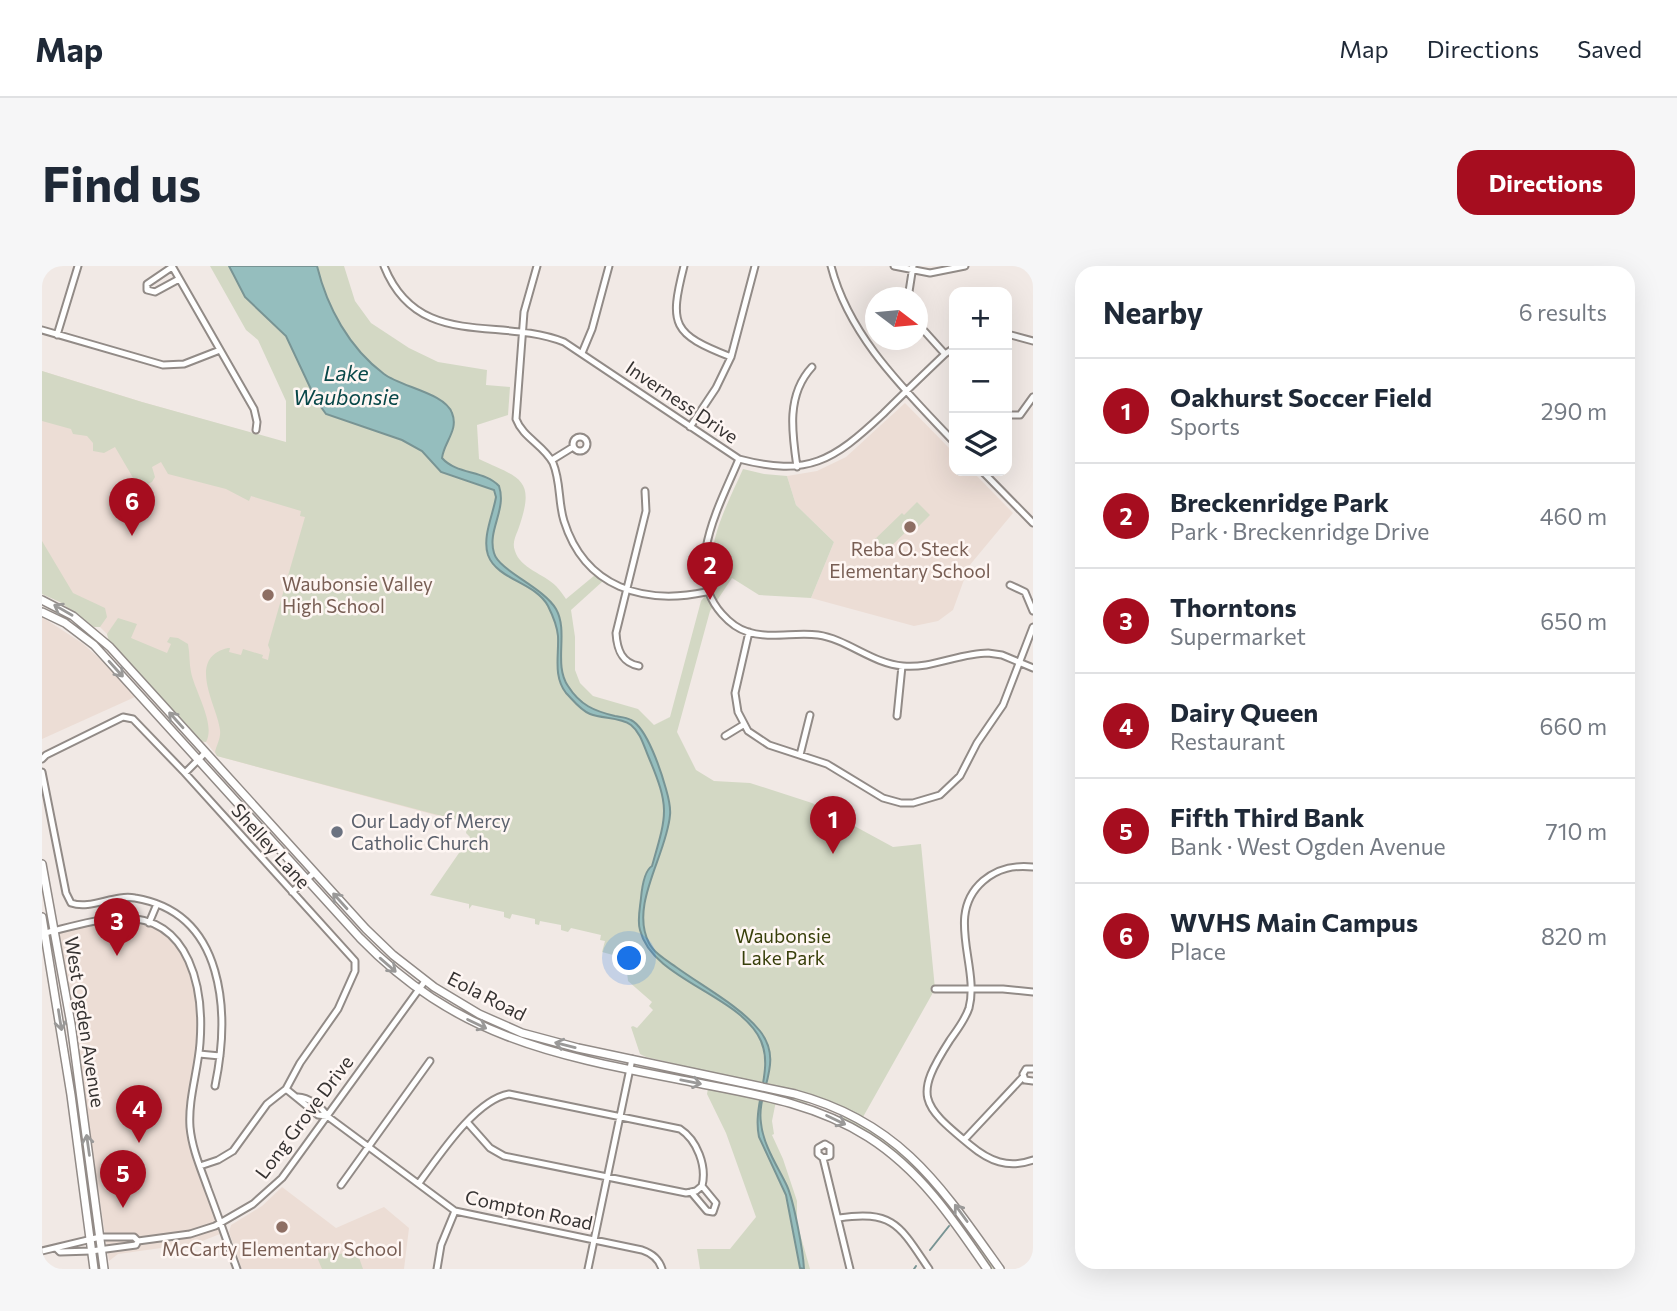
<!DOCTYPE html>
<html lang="en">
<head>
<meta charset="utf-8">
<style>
  body { margin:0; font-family:Commissioner,sans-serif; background:#f6f6f7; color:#1f2937 }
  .controls { position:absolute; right:21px; top:21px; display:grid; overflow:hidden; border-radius:14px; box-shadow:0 7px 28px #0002 }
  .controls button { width:63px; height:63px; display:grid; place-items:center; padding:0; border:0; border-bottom:2px solid #e0e1e3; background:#fff; color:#1f2937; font:35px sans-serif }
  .compass { position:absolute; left:823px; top:21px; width:63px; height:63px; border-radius:50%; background:#fff; box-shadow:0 7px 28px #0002; rotate:106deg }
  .you { position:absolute; left:588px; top:693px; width:24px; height:24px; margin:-18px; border:5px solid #fff; border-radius:50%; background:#1a73e8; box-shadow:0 0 0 10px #1a73e833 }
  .badge { display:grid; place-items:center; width:46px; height:46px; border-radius:50%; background:#a60d1f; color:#fff; font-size:23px; font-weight:700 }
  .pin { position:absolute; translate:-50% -58px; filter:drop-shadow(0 2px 4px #0008) }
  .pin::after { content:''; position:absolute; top:37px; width:24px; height:21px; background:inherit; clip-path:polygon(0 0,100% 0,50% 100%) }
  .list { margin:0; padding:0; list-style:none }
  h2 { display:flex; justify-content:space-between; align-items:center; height:91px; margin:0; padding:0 28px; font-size:30px }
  h2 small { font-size:23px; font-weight:400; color:#747a83 }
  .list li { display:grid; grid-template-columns:46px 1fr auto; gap:21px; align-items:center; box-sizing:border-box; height:105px; padding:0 28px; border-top:2px solid #e0e1e3 }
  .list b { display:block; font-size:26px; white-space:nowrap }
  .list p { margin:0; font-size:23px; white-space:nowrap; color:#747a83 }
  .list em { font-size:23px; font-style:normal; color:#747a83 }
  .icon { flex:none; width:38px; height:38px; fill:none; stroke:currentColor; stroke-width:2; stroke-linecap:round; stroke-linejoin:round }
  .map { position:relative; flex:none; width:991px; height:1003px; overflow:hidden; border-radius:21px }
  header { display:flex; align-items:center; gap:42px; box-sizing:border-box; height:98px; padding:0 35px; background:#fff; border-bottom:2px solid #e0e1e3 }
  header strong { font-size:33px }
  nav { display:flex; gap:38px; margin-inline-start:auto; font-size:24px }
  .intro { display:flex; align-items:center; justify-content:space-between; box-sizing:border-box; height:168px; padding:0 42px }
  h1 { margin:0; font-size:49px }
  .button { padding:18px 32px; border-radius:21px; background:#a60d1f; color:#fff; font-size:24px; font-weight:700 }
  main { display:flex; gap:42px; padding:0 42px }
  aside { flex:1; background:#fff; border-radius:21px; box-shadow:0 7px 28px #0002 }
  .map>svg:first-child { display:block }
  .built { fill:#ecddd5 }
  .green { fill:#d3d8c4 }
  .water { fill:#95bebe; stroke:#789494; stroke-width:2 }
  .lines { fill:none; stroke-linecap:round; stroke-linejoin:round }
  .stream { stroke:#789494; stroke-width:2 }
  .minor-casing { stroke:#928b87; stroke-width:9 }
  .major-casing { stroke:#928b87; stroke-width:10 }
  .minor { stroke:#fff; stroke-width:5 }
  .major { stroke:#fff; stroke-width:7 }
  .oneway { stroke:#9a9998 }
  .education-dot { fill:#8d6e63; stroke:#fef6f3; stroke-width:2.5 }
  .worship-dot { fill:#6b7280; stroke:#fef6f3; stroke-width:2.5 }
  .labels { text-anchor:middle; stroke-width:5; stroke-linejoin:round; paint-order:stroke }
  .street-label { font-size:19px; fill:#363332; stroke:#fef6f3 }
  .education-label { font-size:19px; fill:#785e54; stroke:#fef6f3 }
  .worship-label { font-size:19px; fill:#5b616d; stroke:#fef6f3; text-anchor:start }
  .park-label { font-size:19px; fill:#383f0a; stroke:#fef6f3 }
  .water-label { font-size:21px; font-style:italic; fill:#074748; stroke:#fef6f3 }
</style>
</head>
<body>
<header>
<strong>Map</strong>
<nav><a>Map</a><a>Directions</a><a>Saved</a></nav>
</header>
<div class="intro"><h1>Find us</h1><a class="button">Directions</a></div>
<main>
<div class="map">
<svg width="991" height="1003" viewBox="0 0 991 1003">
  <rect width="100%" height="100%" fill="#f1e9e5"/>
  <path class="built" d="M0,105L100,136L245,177L404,552L175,490L164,476L160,477L67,375L65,368L58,361H52L18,336L0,328Z
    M863,137L912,187V205H930L971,247L927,300L911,344L896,355L872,360L769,332L792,276L754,239L745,210L775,205L804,191Z
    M0,351L40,377L58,393L93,431L0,473Z
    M76,650L112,657L135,674L150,697L160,735L161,781L150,840L149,862L154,887L183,966L155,977L76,988L67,995L16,661Z
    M240,921L294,962L342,941L367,962L362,1003H200L187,966L189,959L220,940Z"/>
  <path class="green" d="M168,0H302L313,35L329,57L367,82L396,96L445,104L444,119L468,121L466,149L435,159L437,193C480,213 494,213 476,264C473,271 470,278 473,285C478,302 502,308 514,320C518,324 521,329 524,333L553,309L561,315L529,344L533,371V404L538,417L551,430L596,443L612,459L628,451L659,335L671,320C662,280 685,239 701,203L722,208L745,210L754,239L792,276L769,332L717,329L690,312L668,345L635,466L654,504L672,515L708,517L770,537L851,581L879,578L893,723L821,851L777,831L737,821L766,836L764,838L735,830L730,855L732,868L730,869L741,893L755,935V957L768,1003H658L655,983H688L714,951L684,867L665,828L667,817L637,810L668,813L669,806L604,791L598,788L589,761L591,760L595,762L611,744L607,740L610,736L586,715L585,706L581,704L578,691L560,686L563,675L558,674L559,669L529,662L526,666L519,664V659L498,655L497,659L493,658V653L470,648L468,653L462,651V646L430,639L427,643V638L388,629L428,571L424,567L426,557L175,490L173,486C175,478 179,472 178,464C176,441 143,392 186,382H188L187,386L199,389L201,383L221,389L220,392L226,394L228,384L226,379L263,251L258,250L259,245L209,230L207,235L184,223L126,208L119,196L110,201L113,211L110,216L97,222L73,181L62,187L51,185V177L45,170L31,168L29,163L0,155V105L100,136L244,176V135L216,74L204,64Z
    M875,236L888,249L875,262L871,259L841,288L830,276L860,247L862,249Z
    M0,275L31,327L63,342L65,351L58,361H52L18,336L0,328Z
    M76,352L95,358L89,372L125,387L129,378L125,376L128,371L136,372L146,378C148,388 147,397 149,406C153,426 174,458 164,476L157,475L67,375L65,368Z
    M802,850C828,864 853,879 874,899C905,930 929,967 954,1003H950L945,997C903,937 868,887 800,853Z
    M314,983L321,1003H280L275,991L293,985L295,989Z"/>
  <path class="water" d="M187,0H275C285,41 307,82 342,108C359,121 403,127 410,147C417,164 402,176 400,192C415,209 442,204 457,220C465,244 445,264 452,287C457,305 501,321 514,343C527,366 511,398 526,420C538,439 552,445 573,450C578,451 584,451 589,454C605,462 619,505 624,523C626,530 629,541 628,549C625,588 587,639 607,677C612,687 624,694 634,701C660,720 698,740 718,765C743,797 714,825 719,857C721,879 736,901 745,920C752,936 761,984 762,1003L758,1002L744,929L717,871C710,838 732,805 719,775C699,729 610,714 598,664C595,655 598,642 599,632C600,621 602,605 610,600C625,548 628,542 607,492C602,481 599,467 589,459C578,451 561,453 548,448C538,444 531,434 524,427C511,410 517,390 516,370C515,359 511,350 506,340C493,316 455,314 446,289C440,271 451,249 454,231L452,224L399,206L380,185L360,174L284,148L274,134L244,70L203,31Z"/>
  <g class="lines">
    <path class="stream" d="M888,984L907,960
      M872,1003L874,1000"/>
    <g class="minor-casing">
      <path id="minor" d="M130,0L212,143L215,156L214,164
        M342,0C376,85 457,50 522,76L697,193C766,211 791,195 841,148C861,128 882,108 903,88L912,82
        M495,0L482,46L474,153C481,172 502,179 511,197C519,216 516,236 522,255C543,322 602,339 664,326
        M642,0C627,59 630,68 689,91
        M789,0C807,71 863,124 912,176
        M852,0L888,7L923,0
        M130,1L105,18V24L113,26L137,13
        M866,32L871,0
        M876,58L903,88
        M0,64L121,99L142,98L178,84
        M965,68L991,75
        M15,69L36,0
        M540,87L550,63L567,0
        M969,149H978L991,131
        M648,161L674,122L689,91L713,0
        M531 178a7 7 0 1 1 14 0a7 7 0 1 1-14 0Z
        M697,193C678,239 640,304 680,348C687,356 696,363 706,366C728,373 753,366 776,369C805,373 831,398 861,400C889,403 918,387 946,387L960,389L991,402
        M510,194L531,181
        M755,201C750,167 744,129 770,101
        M940,205L991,257
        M968,319L983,326L991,345
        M707,366L693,427L696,446L706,465L727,479L785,498L841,532L859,537H871L898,529L918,510L935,477L961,439L991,361
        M597,400C580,397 575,384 574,367L604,245L603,225
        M855,450L860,400
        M683,470L701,459
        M758,489L768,449
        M0,493L4,489L81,451L91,453L143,507L313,695V705L296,743L258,797L244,823L225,838L191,885L176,894L158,900
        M0,506L24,627L29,637C49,644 72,628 93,632C184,647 188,748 173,820
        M143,507L163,487
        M991,601C972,599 956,602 941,615C902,649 938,700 927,742C923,754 915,764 908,774C872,830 878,838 928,879C947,895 966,903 991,894
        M250,626L272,607
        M107,657L115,638
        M3,667C28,661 57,652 82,652C149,652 162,724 158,777C156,805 146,833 148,861C150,883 159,903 166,923C176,949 185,976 195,1003
        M893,723H961L991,726
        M157,788L178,790
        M991,803H984L981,808L983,814L991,815
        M244,823L276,849L285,850
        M256,831C266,831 281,842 285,850L413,945L600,984C609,987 617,993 620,1003
        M425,856L448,882L462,890L644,927L654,925L660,920
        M922,874L981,811
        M781,892L788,890V881L783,878L776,882V888L781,892L808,1003
        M377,917C397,890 433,834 467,828L638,863C655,874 665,900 660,920
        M299,919L388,795
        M649,926L665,945L671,946L674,937L660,920
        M797,952C852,944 858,960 887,1003
        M15,983L18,986L49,985L94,979L96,975L148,968L173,960L211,938L240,912L383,715
        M0,985L58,971H92L96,975
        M395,1003L399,979L413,945
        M546,1003L590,793"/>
    </g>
    <g class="major-casing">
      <path id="major" d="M0,334L31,350L68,381L324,663L351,689L392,721L437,748L480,767L536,782L753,828C858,856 899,920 958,1003
        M0,346L23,357L52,379L318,672C417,774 517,790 650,816C712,828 772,837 826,871C878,904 911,953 945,1003
        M0,598L29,758L62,1003
        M0,651L29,829L52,1003"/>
    </g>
    <use href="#minor" class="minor"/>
    <use href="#major" class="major"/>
  </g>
  <defs><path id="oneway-shaft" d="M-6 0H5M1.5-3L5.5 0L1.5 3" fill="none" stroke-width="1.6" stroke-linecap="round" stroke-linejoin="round" transform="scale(1.75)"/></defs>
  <g class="oneway">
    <use href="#oneway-shaft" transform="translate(21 344) rotate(-150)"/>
    <use href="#oneway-shaft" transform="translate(74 403) rotate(48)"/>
    <use href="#oneway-shaft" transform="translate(134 454) rotate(-132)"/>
    <use href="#oneway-shaft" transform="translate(298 635) rotate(-132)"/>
    <use href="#oneway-shaft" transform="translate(346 699) rotate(41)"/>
    <use href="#oneway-shaft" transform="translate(18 754) rotate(81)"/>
    <use href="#oneway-shaft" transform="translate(435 758) rotate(26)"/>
    <use href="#oneway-shaft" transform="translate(523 779) rotate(-166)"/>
    <use href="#oneway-shaft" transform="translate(649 816) rotate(11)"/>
    <use href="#oneway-shaft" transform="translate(794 854) rotate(26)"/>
    <use href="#oneway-shaft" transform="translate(46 879) rotate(-98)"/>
    <use href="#oneway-shaft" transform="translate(919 947) rotate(-126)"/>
  </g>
  <g class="education-dot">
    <circle cx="868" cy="261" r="7"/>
    <circle cx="226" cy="329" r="7"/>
    <circle cx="240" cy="961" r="7"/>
  </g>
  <circle class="worship-dot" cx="295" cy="566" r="7"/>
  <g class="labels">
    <g class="street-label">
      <text transform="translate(640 136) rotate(34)" y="7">Inverness Drive</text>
      <text transform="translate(229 580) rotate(48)" y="7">Shelley Lane</text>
      <text transform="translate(445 730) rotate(27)" y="7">Eola Road</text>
      <text transform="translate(43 756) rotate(81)" y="7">West Ogden Avenue</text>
      <text transform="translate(262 851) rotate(-53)" y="7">Long Grove Drive</text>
      <text transform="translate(487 944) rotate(12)" y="7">Compton Road</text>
    </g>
    <g class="education-label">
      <text x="868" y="290">Reba O. Steck<tspan x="868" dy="22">Elementary School</tspan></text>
      <text x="240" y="325" text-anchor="start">Waubonsie Valley<tspan x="240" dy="22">High School</tspan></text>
      <text x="240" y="990">McCarty Elementary School</text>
    </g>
    <g class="worship-label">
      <text x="309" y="562">Our Lady of Mercy<tspan x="309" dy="22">Catholic Church</tspan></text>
    </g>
    <g class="park-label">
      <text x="741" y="677">Waubonsie<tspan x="741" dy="22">Lake Park</tspan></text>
    </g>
    <g class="water-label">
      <text x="304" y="115">Lake<tspan x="304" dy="24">Waubonsie</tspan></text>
    </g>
  </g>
</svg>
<div class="controls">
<button>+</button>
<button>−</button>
<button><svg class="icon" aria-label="layers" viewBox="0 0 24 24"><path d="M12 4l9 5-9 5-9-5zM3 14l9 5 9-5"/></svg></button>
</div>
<svg class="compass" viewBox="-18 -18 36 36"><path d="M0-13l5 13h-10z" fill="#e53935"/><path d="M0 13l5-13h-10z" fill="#747a83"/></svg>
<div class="you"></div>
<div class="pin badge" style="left:791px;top:588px">1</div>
<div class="pin badge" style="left:668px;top:334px">2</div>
<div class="pin badge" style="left:75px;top:690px">3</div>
<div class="pin badge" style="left:97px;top:877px">4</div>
<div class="pin badge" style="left:81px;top:942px">5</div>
<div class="pin badge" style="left:90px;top:270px">6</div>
</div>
<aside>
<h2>Nearby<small>6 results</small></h2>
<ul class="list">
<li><span class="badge">1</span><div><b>Oakhurst Soccer Field</b><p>Sports</p></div><em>290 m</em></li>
<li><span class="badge">2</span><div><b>Breckenridge Park</b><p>Park · Breckenridge Drive</p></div><em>460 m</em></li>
<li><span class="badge">3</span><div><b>Thorntons</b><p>Supermarket</p></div><em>650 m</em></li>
<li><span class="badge">4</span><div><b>Dairy Queen</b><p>Restaurant</p></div><em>660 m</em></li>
<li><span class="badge">5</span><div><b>Fifth Third Bank</b><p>Bank · West Ogden Avenue</p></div><em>710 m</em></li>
<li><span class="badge">6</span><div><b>WVHS Main Campus</b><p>Place</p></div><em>820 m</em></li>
</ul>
</aside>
</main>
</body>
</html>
